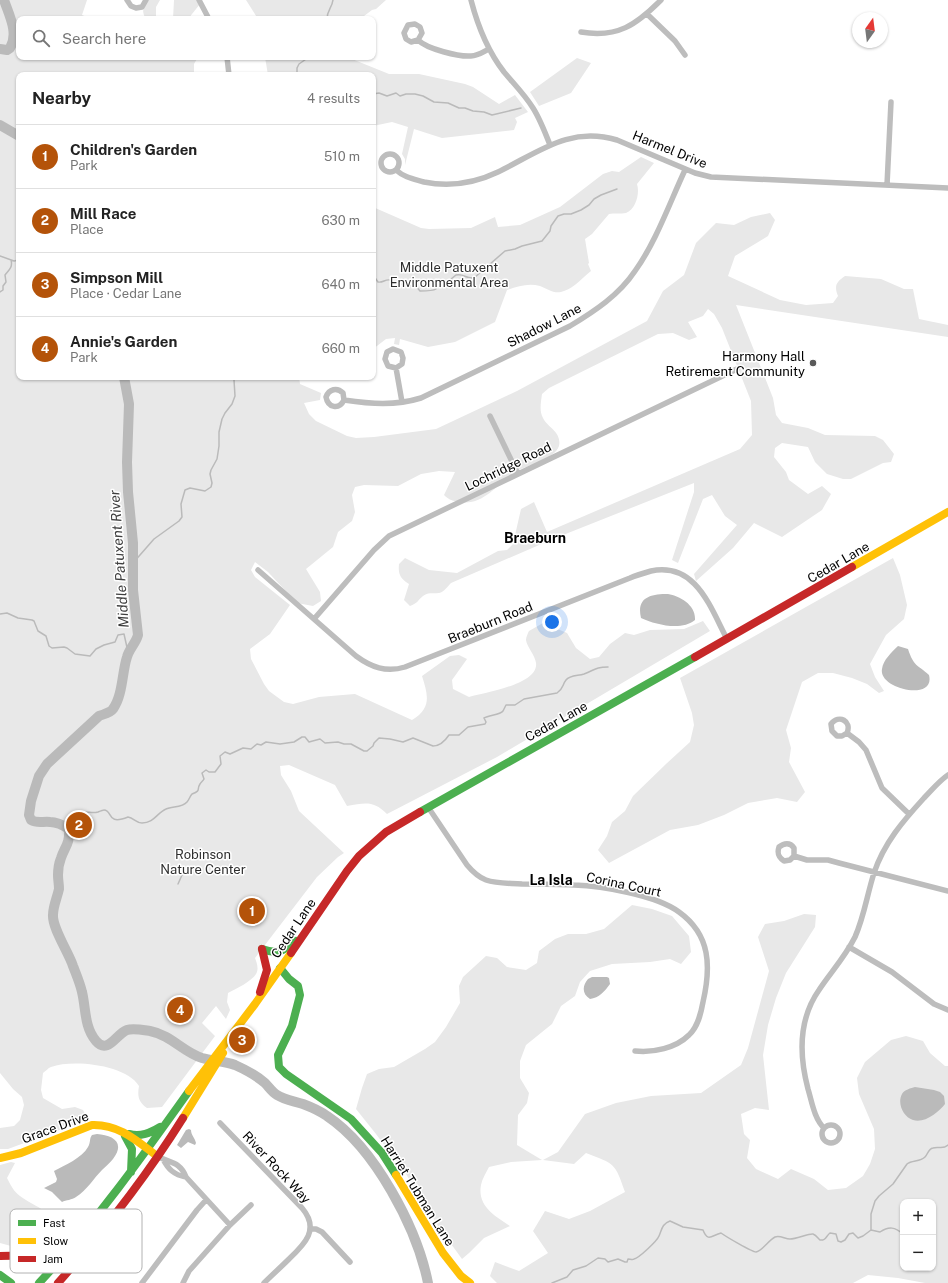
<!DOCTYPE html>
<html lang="en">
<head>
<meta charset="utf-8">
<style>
  body { margin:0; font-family:"Public Sans",sans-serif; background:#f2f2f2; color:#222 }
  .controls { position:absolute; right:12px; bottom:12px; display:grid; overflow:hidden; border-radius:8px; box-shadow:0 1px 3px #0004 }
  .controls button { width:36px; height:36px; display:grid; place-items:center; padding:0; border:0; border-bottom:1px solid #e0e0e0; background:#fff; color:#222; font:20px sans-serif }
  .compass { position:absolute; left:852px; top:12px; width:36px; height:36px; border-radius:50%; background:#fff; box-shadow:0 1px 3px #0004; rotate:14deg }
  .you { position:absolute; left:552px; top:622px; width:14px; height:14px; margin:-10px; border:3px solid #fff; border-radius:50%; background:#1a73e8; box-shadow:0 0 0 6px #1a73e833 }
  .badge { display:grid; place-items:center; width:26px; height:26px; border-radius:50%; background:#b45309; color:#fff; font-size:13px; font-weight:700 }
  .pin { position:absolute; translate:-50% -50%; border:2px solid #fff; box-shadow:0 1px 4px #0006 }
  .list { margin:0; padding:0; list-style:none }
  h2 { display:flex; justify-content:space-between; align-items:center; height:52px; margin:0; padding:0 16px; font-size:17px }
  h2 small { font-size:13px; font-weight:400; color:#767676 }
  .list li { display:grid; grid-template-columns:26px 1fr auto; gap:12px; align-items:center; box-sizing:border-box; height:64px; padding:0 16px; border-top:1px solid #e0e0e0 }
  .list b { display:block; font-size:15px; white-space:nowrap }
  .list p { margin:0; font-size:13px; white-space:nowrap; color:#767676 }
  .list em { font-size:13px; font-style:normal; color:#767676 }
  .icon { flex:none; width:22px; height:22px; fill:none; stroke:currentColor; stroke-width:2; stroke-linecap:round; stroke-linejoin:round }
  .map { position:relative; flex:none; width:948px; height:1283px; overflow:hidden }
  .search { position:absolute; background:#fff; box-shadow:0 1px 3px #0004; left:16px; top:16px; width:360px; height:44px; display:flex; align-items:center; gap:10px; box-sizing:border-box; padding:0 14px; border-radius:8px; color:#767676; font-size:15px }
  .panel { position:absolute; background:#fff; box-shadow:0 1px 3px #0004; left:16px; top:72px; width:360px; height:308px; border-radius:8px }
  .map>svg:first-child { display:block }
  .green { fill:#e8e8e8; fill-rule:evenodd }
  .water { fill:#bababa }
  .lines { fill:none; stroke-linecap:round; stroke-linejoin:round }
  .stream { stroke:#bababa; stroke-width:1.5 }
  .river { stroke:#bababa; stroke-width:10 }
  .street { stroke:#bdbdbd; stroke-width:5.5 }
  .fast { stroke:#4caf50; stroke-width:8 }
  .slow { stroke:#ffc107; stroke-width:8 }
  .jam { stroke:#c62828; stroke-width:8 }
  .poi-dot { fill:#595959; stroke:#fff; stroke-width:1.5 }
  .labels { text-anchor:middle; stroke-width:3; stroke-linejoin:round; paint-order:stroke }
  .street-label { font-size:13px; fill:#000; stroke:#fff }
  .park-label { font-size:13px; fill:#2d2d2d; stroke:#fff }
  .poi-label { font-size:13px; fill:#000; stroke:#fff; text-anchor:end }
  .neighbourhood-label { font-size:14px; font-weight:bold; fill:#000; stroke:#fff }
  .water-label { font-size:14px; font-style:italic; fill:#3e3e3e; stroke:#fff }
  .key { fill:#fff; stroke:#b2b2b2; stroke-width:1 }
  .key-label { font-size:11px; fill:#000 }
</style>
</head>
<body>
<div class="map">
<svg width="948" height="1283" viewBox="0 0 948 1283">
  <rect width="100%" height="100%" fill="#fff"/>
  <path class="green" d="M0,0H87L82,15L92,19H19V57H198L194,64V75H19V377H299L300,384L321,393L320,400L304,403L309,414L316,421L347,436L356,438L374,437L436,429L517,391L647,321L663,291L684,275L696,243L716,223L734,225L751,217L770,213L775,220L768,236L735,256L728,276L780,300L806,305L833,303L838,296C834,286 836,282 845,276L881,279L904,289H913L919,319L948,325V337L736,305L773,398L776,415L782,423L808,428L825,435L875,436L883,440L894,454L891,462L883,463L851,479H843L827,474L815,462L808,447L782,443L775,448L774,457L786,472L789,480L808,494L822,486L831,494L822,510L782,537L754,523L733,548L696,581L694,574L737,525L725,516L712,495L703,499L678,563L672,560L694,492V483L553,539L451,583C448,586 444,592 439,593C433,594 428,592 423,596C417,601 419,602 410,606L404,600L409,584C400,578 398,574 399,564L405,558L429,570L457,573L498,551L507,550L513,544L521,509L534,502L547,532L740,449L752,435L751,401L722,328L714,314L708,309L703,316L688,322L697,337L689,340L673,333L658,334L549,388L542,394C541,402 539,411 543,418C548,428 562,432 559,446C555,459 528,465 517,471C498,482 485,506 460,502C453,501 449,500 444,495L455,472L439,471L421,474L398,486L364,485L355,487L352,495L355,512L352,521L338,532L333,547L306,569L320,592L321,601L313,606L297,603L268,572L255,562L251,570L255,577L290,605L270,634L250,649L251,659L264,684L269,691L284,702L293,704L319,697L355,694L412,720C432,708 428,695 422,676L450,656L459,655L467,659L452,680L453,689L469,697C484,693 539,684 536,663C535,655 527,647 526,640C526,637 528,633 529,631L543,623L567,633L576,648L590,659L599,657L610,644L625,633L634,635L650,630L684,629L703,621L710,631L497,757L387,814C373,800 365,803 347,806L335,785L289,765L280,766L281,775L291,791L299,811L344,853L338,857L317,877L255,958C257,963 259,969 256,974C252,981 236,989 228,993L227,1002L230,1010L226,1019L216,1006L202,1023L215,1036L162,1107L147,1108C139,1102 137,1097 139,1086C126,1065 74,1059 51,1067C48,1068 46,1071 43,1073L41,1090L43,1098L62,1109L75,1107L83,1110L87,1118L73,1125L8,1149H0V1128L14,1126L20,1120L24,1105L22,1097L13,1089L0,1073Z
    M149,0H160L156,7V17L167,19H146C141,11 143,7 149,0Z
    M174,0H198L200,4L188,19H173Z
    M246,0H386L376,9L372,10L360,19H258Z
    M265,57H347L389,74H419L465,84L473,87L499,104L515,95L528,112L515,118L517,122L514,130L442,138L414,129L405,165V159L402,154L408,127L392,122L373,126V75H268Z
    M577,58L591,63L571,93L539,106L530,92Z
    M641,157L654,163L637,184C640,193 636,209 626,213C621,214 614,213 609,214L592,234L585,239L589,263L588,264L591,271C583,277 574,288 564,291C555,295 548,289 540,286C529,283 518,286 507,290L495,322L455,342L428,347L400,339L399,345L394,344L395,338L386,339L373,349V207L421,228L429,229L471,228L495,217L498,227L520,225L560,207L603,174L612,171L619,172Z
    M893,558L900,575L907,605L904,619L886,635L870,664L875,677L884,691L879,693L867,684L852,678L833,673H818L802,682L786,730L791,748L789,762L805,792L797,802L777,798L748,803L724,815L698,825L670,830L609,863L598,850L607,836L612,822L625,811L633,796L666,764L690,742L694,725L692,713L680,678Z
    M632,905L652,909L672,916L689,936L691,952L681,964L670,959L650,962L612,964L590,971L580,982L575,996L561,1006L552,1024L526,1045L520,1061V1078L529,1093L527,1103L518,1115L517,1145L542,1160L511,1162L489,1167C486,1173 482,1179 481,1185C477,1206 495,1216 510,1226L484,1238L469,1253L462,1259L438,1226L406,1174L376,1134L356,1109L362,1088L367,1074L379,1069L394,1067L425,1049L435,1042L446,1027L460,1003L459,986L463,977L486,956L497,958L507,967L526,970L537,963L539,951L555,939L568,934H586L604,929Z
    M804,914L816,915L815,927L786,973L776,998L768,1025L763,1055L769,1110L755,1108L741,1114L744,1134L750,1140L747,1158L756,1169L778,1179L791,1169L814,1179L828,1190L846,1188L863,1176L870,1164L875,1149L874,1129L859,1094L857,1078L865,1062L891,1040L906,1036L923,1041L930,1053L945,1066H948V1283H925L898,1278L868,1275L853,1283H497L490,1276L495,1262L519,1271L548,1253L533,1231L545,1211L569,1219L590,1211L625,1192C615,1163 615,1164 586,1153L574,1164L543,1160L558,1152L585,1114L616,1103L651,1096L701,1093L741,1065L748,1048L769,971L758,937L765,924L784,921ZM903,1202H933V1268H903Z
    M11,1162L15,1163L7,1178C10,1184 14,1192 20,1196C35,1207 49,1209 58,1227L45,1235L11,1246L0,1243V1165Z"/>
  <path class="water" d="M668,594C680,596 696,605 695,620C682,631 656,625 641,618C636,597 651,594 668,594Z
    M898,646L908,649C914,667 917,664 929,675C936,702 878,689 882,669C883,660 892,652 898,646Z
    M592,977H607L609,978L610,984C605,991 599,998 590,999C582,994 582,986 588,979Z
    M915,1087L934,1090L940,1092L944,1096L945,1104C939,1112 924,1124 913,1120C903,1117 897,1103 902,1094C904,1090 911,1088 915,1087Z
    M189,1129L191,1130C191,1135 195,1138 196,1143L195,1145L188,1142L181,1148L177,1145L186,1130Z
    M97,1134C112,1135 126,1142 113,1159C110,1163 106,1166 102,1170C94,1178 87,1190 76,1197C72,1200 66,1200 62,1202L52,1192L44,1188L56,1182L57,1179L54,1171C65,1165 82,1158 88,1147C91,1142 89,1139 92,1135Z"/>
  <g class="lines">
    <path class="stream" d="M327,19C327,10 332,8 333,0
      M297,75V68L299,64L309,57
      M373,94L379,93L387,96L396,93L400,96L406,94H415L423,96L434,102L448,103L459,108H465L473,111L484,112L492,115L521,108
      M0,256L14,261L19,260
      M373,275L378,282C383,283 385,279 390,280C395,287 399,283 406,285C410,285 412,286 416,286L420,291C425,291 433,291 436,289V283L438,282C447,283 449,281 456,275C464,273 465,279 474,278L505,251L515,249L522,246L542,241L550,231L551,226L558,216L564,214H571L581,210L589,205L594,199L601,195L617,189
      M0,292L3,290V286L6,282L5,275C9,270 13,267 11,260
      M133,563L154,539L179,521L182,517L181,504L185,490L190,488L205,491L211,487L212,483L210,474L211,470L217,459L219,446V432L222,419L225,413L232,404L235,396L234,380
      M0,614L7,613L18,618L32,620L34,621L38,631L46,636L49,646L52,648L64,647L67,648L75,654L90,656L96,649L104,645L115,642L118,635L124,634L128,652
      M69,829L76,826L79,814C85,810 91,814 98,812C98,812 103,810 104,810C113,810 106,826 128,817C134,818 136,823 142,823C154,823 157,813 166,809C172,806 182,808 187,802C189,800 190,796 192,794C202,790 196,790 200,784C201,782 203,781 204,779L202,773L206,770L209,772H215L221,764L220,756L225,752L230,754L243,748L251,749L257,744L261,745L266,742L280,744L294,742L302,737H305L309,742L320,739L325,743L338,742L344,744H351L364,751H367L373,746L374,743L379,738L390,739L403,742L413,738L433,746C440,746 445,741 449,735H459L468,727L485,724L486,722L484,718C489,715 500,715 503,711C504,709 505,707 506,705H515L524,699L557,693C564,688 562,685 566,680C570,675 578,676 584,674C595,670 595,667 608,667
      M178,884L182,875
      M871,1230L880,1232C889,1226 895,1227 903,1234
      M552,1283L567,1277L573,1270L586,1266L598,1258L605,1259L608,1262L618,1259L625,1262H627L628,1259C630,1259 633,1260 634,1259C639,1258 657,1241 659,1236C662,1229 662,1224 670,1221L683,1227L703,1230C708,1243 712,1235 721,1233C725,1236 752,1252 756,1252C762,1251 769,1240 775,1237C780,1235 785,1239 790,1239C796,1239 810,1233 813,1234C816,1235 818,1238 820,1240C826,1241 826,1236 830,1233L836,1234L838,1241L841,1242L845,1240L849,1234L853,1233L858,1238L863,1236L871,1230V1214L875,1201L879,1196L893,1184L907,1164C912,1160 920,1162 925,1157C928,1154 928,1149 933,1148C939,1146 943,1150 948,1145"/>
    <path class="river" d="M0,49L7,50L10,48C19,33 9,15 4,0
      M0,125L19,136
      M124,377L129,404L127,462L128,492L133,543V590L138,635C136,643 129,649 127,657C122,672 123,695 113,709C110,713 104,714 99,716L47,764L39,776L31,801L29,815L31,820C38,824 43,821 50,822C57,822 63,825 69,829C70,844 65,846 61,858C59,863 58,870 58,875C58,880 59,884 59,889C57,898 53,906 53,915C52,928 69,953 73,966C76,974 80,983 82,992C86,1008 84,1027 96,1041C108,1055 116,1034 127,1030C133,1028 143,1030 150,1031C171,1035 183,1052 202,1058C213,1061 225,1061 235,1065C244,1069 258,1077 265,1083C269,1087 272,1092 277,1095C285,1100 294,1101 303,1104C311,1107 320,1111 327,1116C375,1148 417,1228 428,1283"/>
    <path class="street" d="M127,0L131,6L136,8L142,7L146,0
      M199,0L209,19
      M471,0C478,27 487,50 504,72C514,84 525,95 533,108C540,119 545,132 550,145
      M647,14L675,41L685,55
      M581,32C618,38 636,25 661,0
      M418,40L411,42L406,39L404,33L408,25L415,24L420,27L422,33L418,40C427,49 459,57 471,56C478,56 483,52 489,49
      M227,57L229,75
      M381 163a9 9 0 1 1 18 0a9 9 0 1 1-18 0Z
      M396,170C405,178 414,179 424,182C449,187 475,183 498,172C539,152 569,126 617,140L695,173L711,177L948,188
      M887,185L891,102
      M396,368L388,366L385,359L387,352L393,349L401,352L403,358L402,364L396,368L402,402
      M344,400L343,393C337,387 329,389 326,397C328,408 339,410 344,400C371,404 395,406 421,398L570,326C595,311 619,295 635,271C656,242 670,202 685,170
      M490,416L518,474
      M258,570L356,656C371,667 386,673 405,667L630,578C637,575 644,573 651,571C696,562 710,607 727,639
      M314,619L374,550L389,536L737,369
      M847,733L842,736H837L832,731L831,724C839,714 852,721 847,733L859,742L866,750L882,788L909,814
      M428,807L467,865C472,871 478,877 486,880C497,884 510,883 522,884C539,884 557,884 574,885C602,886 656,895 679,912C711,935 711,967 703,1002C701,1013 698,1027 689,1035C676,1048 653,1053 635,1051
      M794,856V848C790,842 784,843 779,847C777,853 778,857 784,861L790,860L794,856L807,860H828L839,863L948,891
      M849,947L892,972L934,1004L948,1010
      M220,1123L302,1208C320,1229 305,1244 289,1259C281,1267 272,1275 264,1283
      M822 1134a9 9 0 1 1 18 0a9 9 0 1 1-18 0Z
      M824,1128C814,1118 812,1102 808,1089C799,1055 798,1020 819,990C831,972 845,957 855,937C864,917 867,895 874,873C884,843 903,821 924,798C932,790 939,781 948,775
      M157,1156C169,1163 180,1161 186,1177L230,1225
      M163,1159C168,1169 174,1175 186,1177
      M310,1229H316L322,1232L350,1262
      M142,1283L197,1210L206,1200
      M183,1283L189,1271L230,1225L251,1205"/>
    <path class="fast" d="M420,812L695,657
      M262,949C278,955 283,951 296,941
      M280,968L289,979L298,986L300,995L292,1026L278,1055L279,1067L286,1074L351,1119L382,1153L396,1175
      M129,1134C141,1137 150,1133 160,1127
      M125,1136L132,1149L131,1172
      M0,1275L11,1283
      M39,1283C95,1223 142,1157 189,1091"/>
    <path class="slow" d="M852,567L948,512
      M189,1091L255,1004L291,953
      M183,1118L223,1053
      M0,1158L21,1153L92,1125C119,1124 137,1141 157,1156
      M396,1175L443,1253L461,1276L470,1283"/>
    <path class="jam" d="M695,657L852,567
      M291,953L347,871L359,856L386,832L420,812
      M260,992L267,970L262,949
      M0,1256C22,1256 47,1254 66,1241C76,1235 84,1227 94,1221
      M58,1283C104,1231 146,1177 183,1118"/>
  </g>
  <circle class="poi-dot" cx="813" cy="363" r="4"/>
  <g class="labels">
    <g class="street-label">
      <text transform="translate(670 149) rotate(22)" y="5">Harmel Drive</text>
      <text transform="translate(544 325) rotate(-27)" y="5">Shadow Lane</text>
      <text transform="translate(508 466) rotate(-26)" y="5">Lochridge Road</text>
      <text transform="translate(838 562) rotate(-30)" y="5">Cedar Lane</text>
      <text transform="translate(490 622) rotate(-22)" y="5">Braeburn Road</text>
      <text transform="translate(556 721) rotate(-29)" y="5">Cedar Lane</text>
      <text transform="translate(624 884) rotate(12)" y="5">Corina Court</text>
      <text transform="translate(293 928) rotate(-56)" y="5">Cedar Lane</text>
      <text transform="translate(55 1127) rotate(-20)" y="5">Grace Drive</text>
      <text transform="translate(277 1167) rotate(47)" y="5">River Rock Way</text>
      <text transform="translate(418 1191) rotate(58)" y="5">Harriet Tubman Lane</text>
    </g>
    <g class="park-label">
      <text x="449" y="272">Middle Patuxent<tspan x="449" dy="15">Environmental Area</tspan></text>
      <text x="203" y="859">Robinson<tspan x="203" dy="15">Nature Center</tspan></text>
    </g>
    <g class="poi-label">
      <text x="805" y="361">Harmony Hall<tspan x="805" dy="15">Retirement Community</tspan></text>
    </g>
    <g class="neighbourhood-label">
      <text x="535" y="543">Braeburn</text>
      <text x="551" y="885">La Isla</text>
    </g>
    <g class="water-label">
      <text transform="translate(119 559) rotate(-94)" y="5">Middle Patuxent River</text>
    </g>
  </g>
  <rect x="10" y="1209" width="132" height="64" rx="6" class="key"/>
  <rect x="18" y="1220" width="18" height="6" fill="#4caf50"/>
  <rect x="18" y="1238" width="18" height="6" fill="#ffc107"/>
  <rect x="18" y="1256" width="18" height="6" fill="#c62828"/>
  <g class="key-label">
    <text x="43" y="1227">Fast</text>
    <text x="43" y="1245">Slow</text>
    <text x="43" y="1263">Jam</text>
  </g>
</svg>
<div class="controls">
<button>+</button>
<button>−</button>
</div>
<svg class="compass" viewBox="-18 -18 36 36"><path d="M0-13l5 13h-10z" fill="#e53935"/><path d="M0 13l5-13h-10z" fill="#767676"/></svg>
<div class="you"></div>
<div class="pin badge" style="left:252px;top:911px">1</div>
<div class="pin badge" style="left:79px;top:825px">2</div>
<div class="pin badge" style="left:242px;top:1040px">3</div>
<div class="pin badge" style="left:180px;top:1010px">4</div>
<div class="search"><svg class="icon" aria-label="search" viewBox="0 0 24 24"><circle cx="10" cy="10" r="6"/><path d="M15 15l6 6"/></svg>Search here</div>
<section class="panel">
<h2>Nearby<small>4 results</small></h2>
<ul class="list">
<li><span class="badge">1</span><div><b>Children's Garden</b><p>Park</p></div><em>510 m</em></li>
<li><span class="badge">2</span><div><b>Mill Race</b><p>Place</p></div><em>630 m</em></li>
<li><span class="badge">3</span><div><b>Simpson Mill</b><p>Place · Cedar Lane</p></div><em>640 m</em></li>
<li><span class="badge">4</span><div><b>Annie's Garden</b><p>Park</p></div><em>660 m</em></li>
</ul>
</section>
</div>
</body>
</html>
